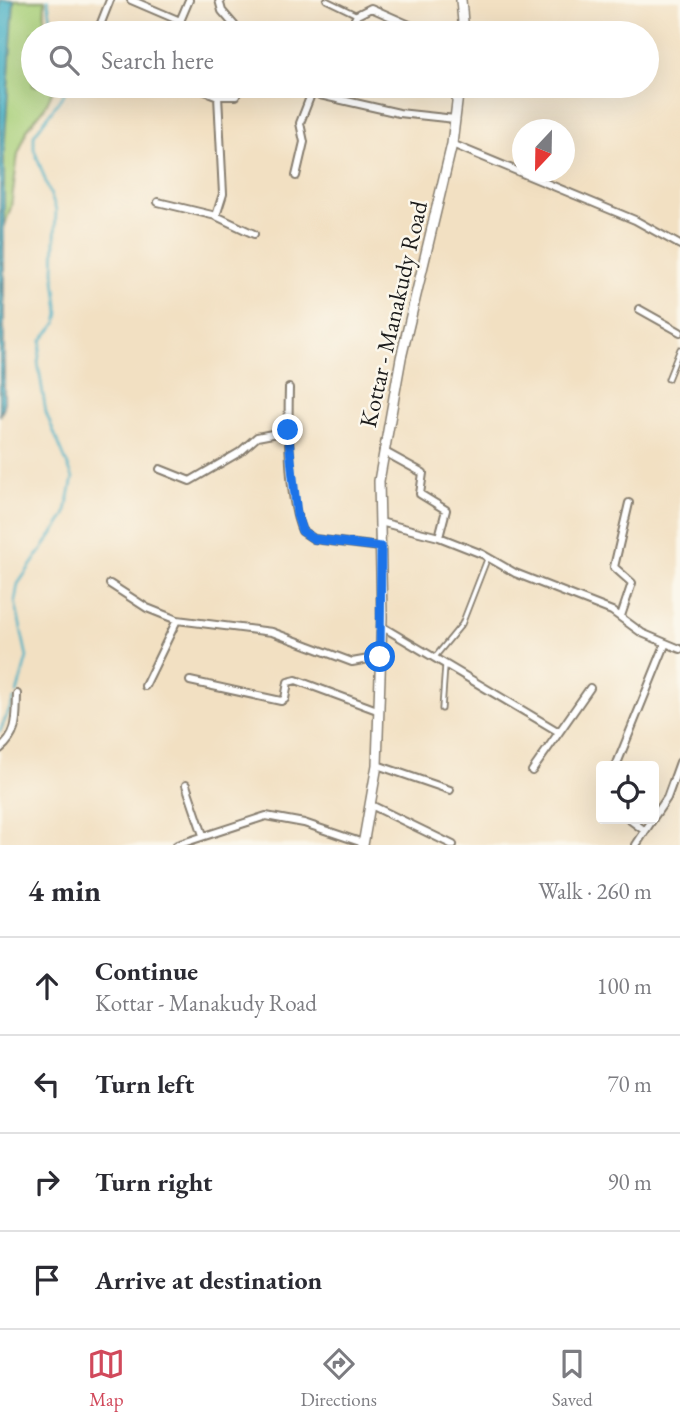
<!DOCTYPE html>
<html lang="en">
<head>
<meta charset="utf-8">
<style>
  body { margin:0; font-family:"EB Garamond",serif; background:#f2f2f3; color:#2b2b33 }
  .controls { position:absolute; right:21px; bottom:21px; display:grid; overflow:hidden; border-radius:7px; box-shadow:0 7px 28px #0002 }
  .controls button { width:63px; height:63px; display:grid; place-items:center; padding:0; border:0; border-bottom:2px solid #e1e1e2; background:#fff; color:#2b2b33; font:35px sans-serif }
  .compass { position:absolute; left:512px; top:119px; width:63px; height:63px; border-radius:50%; background:#fff; box-shadow:0 7px 28px #0002; rotate:202deg }
  .stop { position:absolute; width:21px; height:21px; margin:-16px; border:5px solid #1a73e8; border-radius:50%; background:#fff }
  .stop.end { background:#1a73e8; border-color:#fff; box-shadow:0 2px 7px #0008 }
  .list { margin:0; padding:0; list-style:none }
  h2 { display:flex; justify-content:space-between; align-items:center; height:91px; margin:0; padding:0 28px; font-size:30px }
  h2 small { font-size:23px; font-weight:400; color:#7c7c81 }
  .list li { display:grid; grid-template-columns:46px 1fr auto; gap:21px; align-items:center; box-sizing:border-box; height:98px; padding:0 28px; border-top:2px solid #e1e1e2 }
  .list b { display:block; font-size:26px; white-space:nowrap }
  .list p { margin:0; font-size:23px; white-space:nowrap; color:#7c7c81 }
  .list em { font-size:23px; font-style:normal; color:#7c7c81 }
  .icon { flex:none; width:38px; height:38px; fill:none; stroke:currentColor; stroke-width:2; stroke-linecap:round; stroke-linejoin:round }
  .map { position:relative; flex:none; width:680px; height:845px; overflow:hidden }
  .search { position:absolute; background:#fff; box-shadow:0 7px 28px #0002; left:21px; right:21px; top:21px; height:77px; display:flex; align-items:center; gap:18px; box-sizing:border-box; padding:0 24px; border-radius:38px; color:#7c7c81; font-size:26px }
  .sheet { height:483px; background:#fff }
  nav { display:flex; justify-content:space-around; align-items:center; box-sizing:border-box; height:98px; border-top:2px solid #e1e1e2; background:#fff; font-size:19px; color:#7c7c81 }
  nav a { display:grid; justify-items:center; gap:4px }
  nav .on { color:#d1495b }
  .map>svg:first-child { display:block }
  .green { fill:#a8cf79; stroke:#62764a; stroke-width:2 }
  .water { fill:#43adc2; stroke:#30646f; stroke-width:2 }
  .lines { fill:none; stroke-linecap:round; stroke-linejoin:round }
  .stream { stroke:#43adc2; stroke-width:2.5 }
  .lane-casing { stroke:#877e6f; stroke-width:7 }
  .street-casing { stroke:#877e6f; stroke-width:10 }
  .secondary-casing { stroke:#877e6f; stroke-width:12 }
  .lane { stroke:#fff; stroke-width:3.5 }
  .street { stroke:#fff; stroke-width:6 }
  .secondary { stroke:#fff; stroke-width:9 }
  .route { stroke:#1a73e8; stroke-width:9 }
  .labels { text-anchor:middle; dominant-baseline:central; stroke-width:5; stroke-linejoin:round; paint-order:stroke }
  .street-label { font-size:24px; fill:#1c1c1c; stroke:#fbf7ec }
</style>
</head>
<body>
<div class="map">
<svg width="680" height="845" viewBox="0 0 680 845">
  <rect width="100%" height="100%" fill="#fbf7ec"/>
  <filter id="ink" filterUnits="userSpaceOnUse"><feTurbulence type="fractalNoise" baseFrequency=".0143" numOctaves="2"/><feDisplacementMap in="SourceGraphic" scale="14" xChannelSelector="R" yChannelSelector="G"/><feConvolveMatrix kernelMatrix="1 2 1 2 8 2 1 2 1" color-interpolation-filters="sRGB"/></filter>
  <filter id="wash" filterUnits="userSpaceOnUse"><feTurbulence type="fractalNoise" baseFrequency=".00686" numOctaves="4" result="noise"/><feDisplacementMap in="SourceGraphic" scale="28" xChannelSelector="R" yChannelSelector="G"/><feGaussianBlur stdDeviation="1.57" result="paint"/><feColorMatrix in="noise" values="0 0 0 0 0 0 0 0 0 0 0 0 0 0 0 0 0 1.4 0 .05"/><feComposite in="paint" operator="in"/></filter>
  <g filter="url(#wash)">
    <rect width="100%" height="100%" fill="#f2e0c2"/>
    <path class="green" d="M0 0H45L44 33H33V86H55L45 107 28 128 18 154 11 207 1 237Z"/>
    <path class="water" d="M0 0H14L4 154V407L0 416Z"/>
    <g class="lines">
      <path class="stream" d="M48 0 53 33
        M17 693 27 657 15 601 18 584 65 516 73 478 46 413 38 362 42 340 57 323 59 313 54 271 56 210 34 149V135L66 91V86
        M0 731 14 699"/>
    </g>
  </g>
  <g filter="url(#ink)">
    <g class="lines">
      <g class="lane-casing">
        <path id="lane" d="M326 0 357 15
          M668 379 680 349
          M435 657 462 624 488 557
          M442 709 445 666"/>
      </g>
      <g class="street-casing">
        <path id="street" d="M131 0 180 21
          M219 0 222 11 241 33
          M97 33 110 0
          M175 33 189 0
          M348 33 357 15 371 8 421 30 436 33
          M193 86 218 96H236L240 86
          M302 86 320 95 323 86
          M320 95 399 113 455 119
          M452 144 635 220 680 245
          M296 176 304 142 300 123 312 92
          M158 202 216 216 254 234
          M216 216 223 194 218 96
          M639 309 680 332
          M289 388C288 424 288 500 302 531L314 539 381 547
          M383 451 423 473 420 494 446 510 439 537
          M160 469 190 481 240 452 257 437 288 431
          M380 522 439 537 482 554 515 573 612 611 642 633 680 649
          M110 584 147 608 177 620 272 632 352 662 380 657
          M621 616 632 583 614 567 629 503
          M381 626 559 732
          M190 681 281 701 285 699 288 682 296 680 377 710
          M145 686 177 620
          M0 749C19 733 16 717 17 694
          M377 765 450 790
          M616 766 665 645
          M532 771 590 688
          M186 785 203 835
          M371 805 453 845
          M654 817 667 798 680 762
          M629 819 645 831
          M177 845 266 816 304 823 363 843
          M636 845 653 819"/>
      </g>
      <g class="secondary-casing">
        <path id="secondary" d="M461 0 464 33
          M363 845 377 765 382 617 379 481 401 358 452 144 459 86"/>
      </g>
      <use href="#lane" class="lane"/>
      <use href="#street" class="street"/>
      <use href="#secondary" class="secondary"/>
    </g>
  </g>
  <g class="lines" filter="url(#ink)">
    <path class="route" d="M288 430 297 515 302 531 314 539 381 547 380 657"/>
  </g>
  <g class="labels">
    <g class="street-label">
      <text transform="translate(393 314) rotate(-77)">Kottar - Manakudy Road</text>
    </g>
  </g>
</svg>
<div class="controls">
<button><svg class="icon" aria-label="locate" viewBox="0 0 24 24"><circle cx="12" cy="12" r="6"/><path d="M12 2v4M12 18v4M2 12h4M18 12h4"/></svg></button>
</div>
<svg class="compass" viewBox="-18 -18 36 36"><path d="M0-13l5 13h-10z" fill="#e53935"/><path d="M0 13l5-13h-10z" fill="#7c7c81"/></svg>
<div class="stop" style="left:380px;top:657px"></div>
<div class="stop end" style="left:288px;top:430px"></div>
<div class="search"><svg class="icon" aria-label="search" viewBox="0 0 24 24"><circle cx="10" cy="10" r="6"/><path d="M15 15l6 6"/></svg>Search here</div>
</div>
<section class="sheet">
<h2>4 min<small>Walk · 260 m</small></h2>
<ul class="list">
<li><svg class="icon" aria-label="ahead" viewBox="0 0 24 24"><path d="M12 20V5M6 11l6-6 6 6"/></svg><div><b>Continue</b><p>Kottar - Manakudy Road</p></div><em>100 m</em></li>
<li><svg class="icon" aria-label="left" viewBox="0 0 24 24"><path d="M17 20v-9H6M10 6l-5 5 5 5"/></svg><div><b>Turn left</b></div><em>70 m</em></li>
<li><svg class="icon" aria-label="right" viewBox="0 0 24 24"><path d="M7 20v-9h11M14 6l5 5-5 5"/></svg><div><b>Turn right</b></div><em>90 m</em></li>
<li><svg class="icon" aria-label="arrive" viewBox="0 0 24 24"><path d="M6 21V4h12l-3 4 3 4H6"/></svg><div><b>Arrive at destination</b></div></li>
</ul>
</section>
<nav>
<a class="on"><svg class="icon" aria-label="map" viewBox="0 0 24 24"><path d="M3 6l6-2 6 2 6-2v14l-6 2-6-2-6 2zM9 4v14M15 6v14"/></svg>Map</a>
<a><svg class="icon" aria-label="directions" viewBox="0 0 24 24"><path d="M12 3l9 9-9 9-9-9zM9 14v-3h6M13 9l2 2-2 2"/></svg>Directions</a>
<a><svg class="icon" aria-label="saved" viewBox="0 0 24 24"><path d="M7 4h10v16l-5-4-5 4z"/></svg>Saved</a>
</nav>
</body>
</html>
